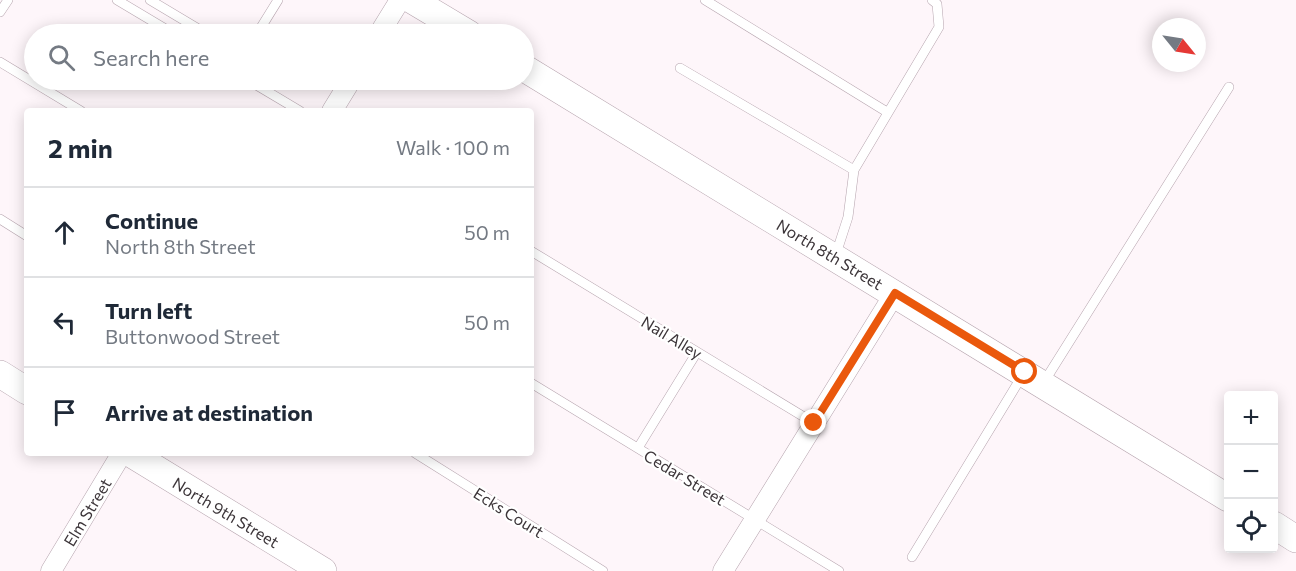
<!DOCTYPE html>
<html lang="en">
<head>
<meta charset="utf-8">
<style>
  body { margin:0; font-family:Commissioner,sans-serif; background:#f6f6f7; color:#1f2937 }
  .controls { position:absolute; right:18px; bottom:18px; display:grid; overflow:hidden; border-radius:6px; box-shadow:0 3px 15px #0003 }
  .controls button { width:54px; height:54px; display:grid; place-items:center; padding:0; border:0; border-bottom:2px solid #e0e1e3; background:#fff; color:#1f2937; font:30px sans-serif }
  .compass { position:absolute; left:1152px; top:18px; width:54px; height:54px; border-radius:50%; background:#fff; box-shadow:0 3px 15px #0003; rotate:120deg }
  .stop { position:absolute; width:18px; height:18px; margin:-14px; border:4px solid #ea580c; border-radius:50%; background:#fff }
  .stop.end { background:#ea580c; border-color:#fff; box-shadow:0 2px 6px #0008 }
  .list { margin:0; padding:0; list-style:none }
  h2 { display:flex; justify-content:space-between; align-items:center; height:78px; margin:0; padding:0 24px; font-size:26px }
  h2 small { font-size:20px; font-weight:400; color:#747a83 }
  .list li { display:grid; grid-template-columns:39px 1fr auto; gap:18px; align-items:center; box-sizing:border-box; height:90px; padding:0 24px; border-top:2px solid #e0e1e3 }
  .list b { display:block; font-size:22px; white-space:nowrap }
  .list p { margin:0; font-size:20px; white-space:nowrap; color:#747a83 }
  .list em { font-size:20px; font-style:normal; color:#747a83 }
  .icon { flex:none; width:33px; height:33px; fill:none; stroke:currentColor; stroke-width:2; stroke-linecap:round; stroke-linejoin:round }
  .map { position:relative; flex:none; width:1296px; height:571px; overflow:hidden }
  .search { position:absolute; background:#fff; box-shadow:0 3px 15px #0003; left:24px; top:24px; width:510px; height:66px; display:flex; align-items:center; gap:15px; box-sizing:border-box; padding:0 21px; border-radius:33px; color:#747a83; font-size:22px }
  .panel { position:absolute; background:#fff; box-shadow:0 3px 15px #0003; left:24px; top:108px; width:510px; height:348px; border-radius:6px }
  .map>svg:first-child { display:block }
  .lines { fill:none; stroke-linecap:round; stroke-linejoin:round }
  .service-casing { stroke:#b6a4ae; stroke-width:10 }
  .minor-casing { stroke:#b6a4ae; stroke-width:21 }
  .secondary-casing { stroke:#b6a4ae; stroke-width:28 }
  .service { stroke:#fff; stroke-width:9 }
  .minor { stroke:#fff; stroke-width:20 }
  .secondary { stroke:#fff; stroke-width:27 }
  .route { stroke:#ea580c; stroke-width:8 }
  .labels { text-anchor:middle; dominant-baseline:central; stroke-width:4.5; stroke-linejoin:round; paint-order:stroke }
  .street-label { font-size:16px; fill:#3c3539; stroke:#fff }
</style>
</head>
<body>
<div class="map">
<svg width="1296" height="571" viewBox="0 0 1296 571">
  <rect width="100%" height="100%" fill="#fef6fa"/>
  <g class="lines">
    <g class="service-casing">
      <path id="service" d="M117 0 174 34
        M150 0 207 34
        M705 0 887 112
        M0 12 8 0
        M257 34 278 0
        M0 62 81 111
        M680 68 854 170 848 217 836 254
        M248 80 300 111
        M854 170 939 27 937 4 932 0
        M0 219 27 236
        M531 251 814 423
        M1044 382 1229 87
        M531 383 839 571
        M638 448 697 352
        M415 453 603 571
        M912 557 1022 376"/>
    </g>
    <g class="minor-casing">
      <path id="minor" d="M379 34 400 0
        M332 111 351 80
        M51 571 122 453
        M723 571 895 293"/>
    </g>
    <g class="secondary-casing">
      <path id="secondary" d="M412 0 469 34
        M524 68 1228 498
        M0 374 27 391
        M130 453 323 571
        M1274 525 1296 539"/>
    </g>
    <use href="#service" class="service"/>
    <use href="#minor" class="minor"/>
    <use href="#secondary" class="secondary"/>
  </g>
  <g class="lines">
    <path class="route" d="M814 423 895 293 1025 372"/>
  </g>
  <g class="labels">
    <g class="street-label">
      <text transform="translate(830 254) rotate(31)">North 8th Street</text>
      <text transform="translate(672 337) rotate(31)">Nail Alley</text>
      <text transform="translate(685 477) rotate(31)">Cedar Street</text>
      <text transform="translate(87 512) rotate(-59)">Elm Street</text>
      <text transform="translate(226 512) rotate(31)">North 9th Street</text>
      <text transform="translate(509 512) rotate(32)">Ecks Court</text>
    </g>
  </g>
</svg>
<div class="controls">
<button>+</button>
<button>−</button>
<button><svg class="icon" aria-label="locate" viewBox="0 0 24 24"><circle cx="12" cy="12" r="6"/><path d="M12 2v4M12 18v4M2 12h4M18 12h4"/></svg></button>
</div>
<svg class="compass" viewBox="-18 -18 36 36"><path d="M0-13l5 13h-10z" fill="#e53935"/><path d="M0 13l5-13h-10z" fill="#747a83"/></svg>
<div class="stop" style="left:1025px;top:372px"></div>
<div class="stop end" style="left:814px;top:423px"></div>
<div class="search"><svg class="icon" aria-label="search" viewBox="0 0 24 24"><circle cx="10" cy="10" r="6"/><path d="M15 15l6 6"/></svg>Search here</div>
<section class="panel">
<h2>2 min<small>Walk · 100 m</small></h2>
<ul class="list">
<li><svg class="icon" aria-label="ahead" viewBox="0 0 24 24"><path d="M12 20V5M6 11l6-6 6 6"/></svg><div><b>Continue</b><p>North 8th Street</p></div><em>50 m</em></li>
<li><svg class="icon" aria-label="left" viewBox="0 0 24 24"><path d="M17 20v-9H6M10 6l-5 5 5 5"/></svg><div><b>Turn left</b><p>Buttonwood Street</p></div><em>50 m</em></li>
<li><svg class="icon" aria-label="arrive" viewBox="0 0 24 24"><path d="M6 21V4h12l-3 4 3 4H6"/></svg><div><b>Arrive at destination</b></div></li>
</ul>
</section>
</div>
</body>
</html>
